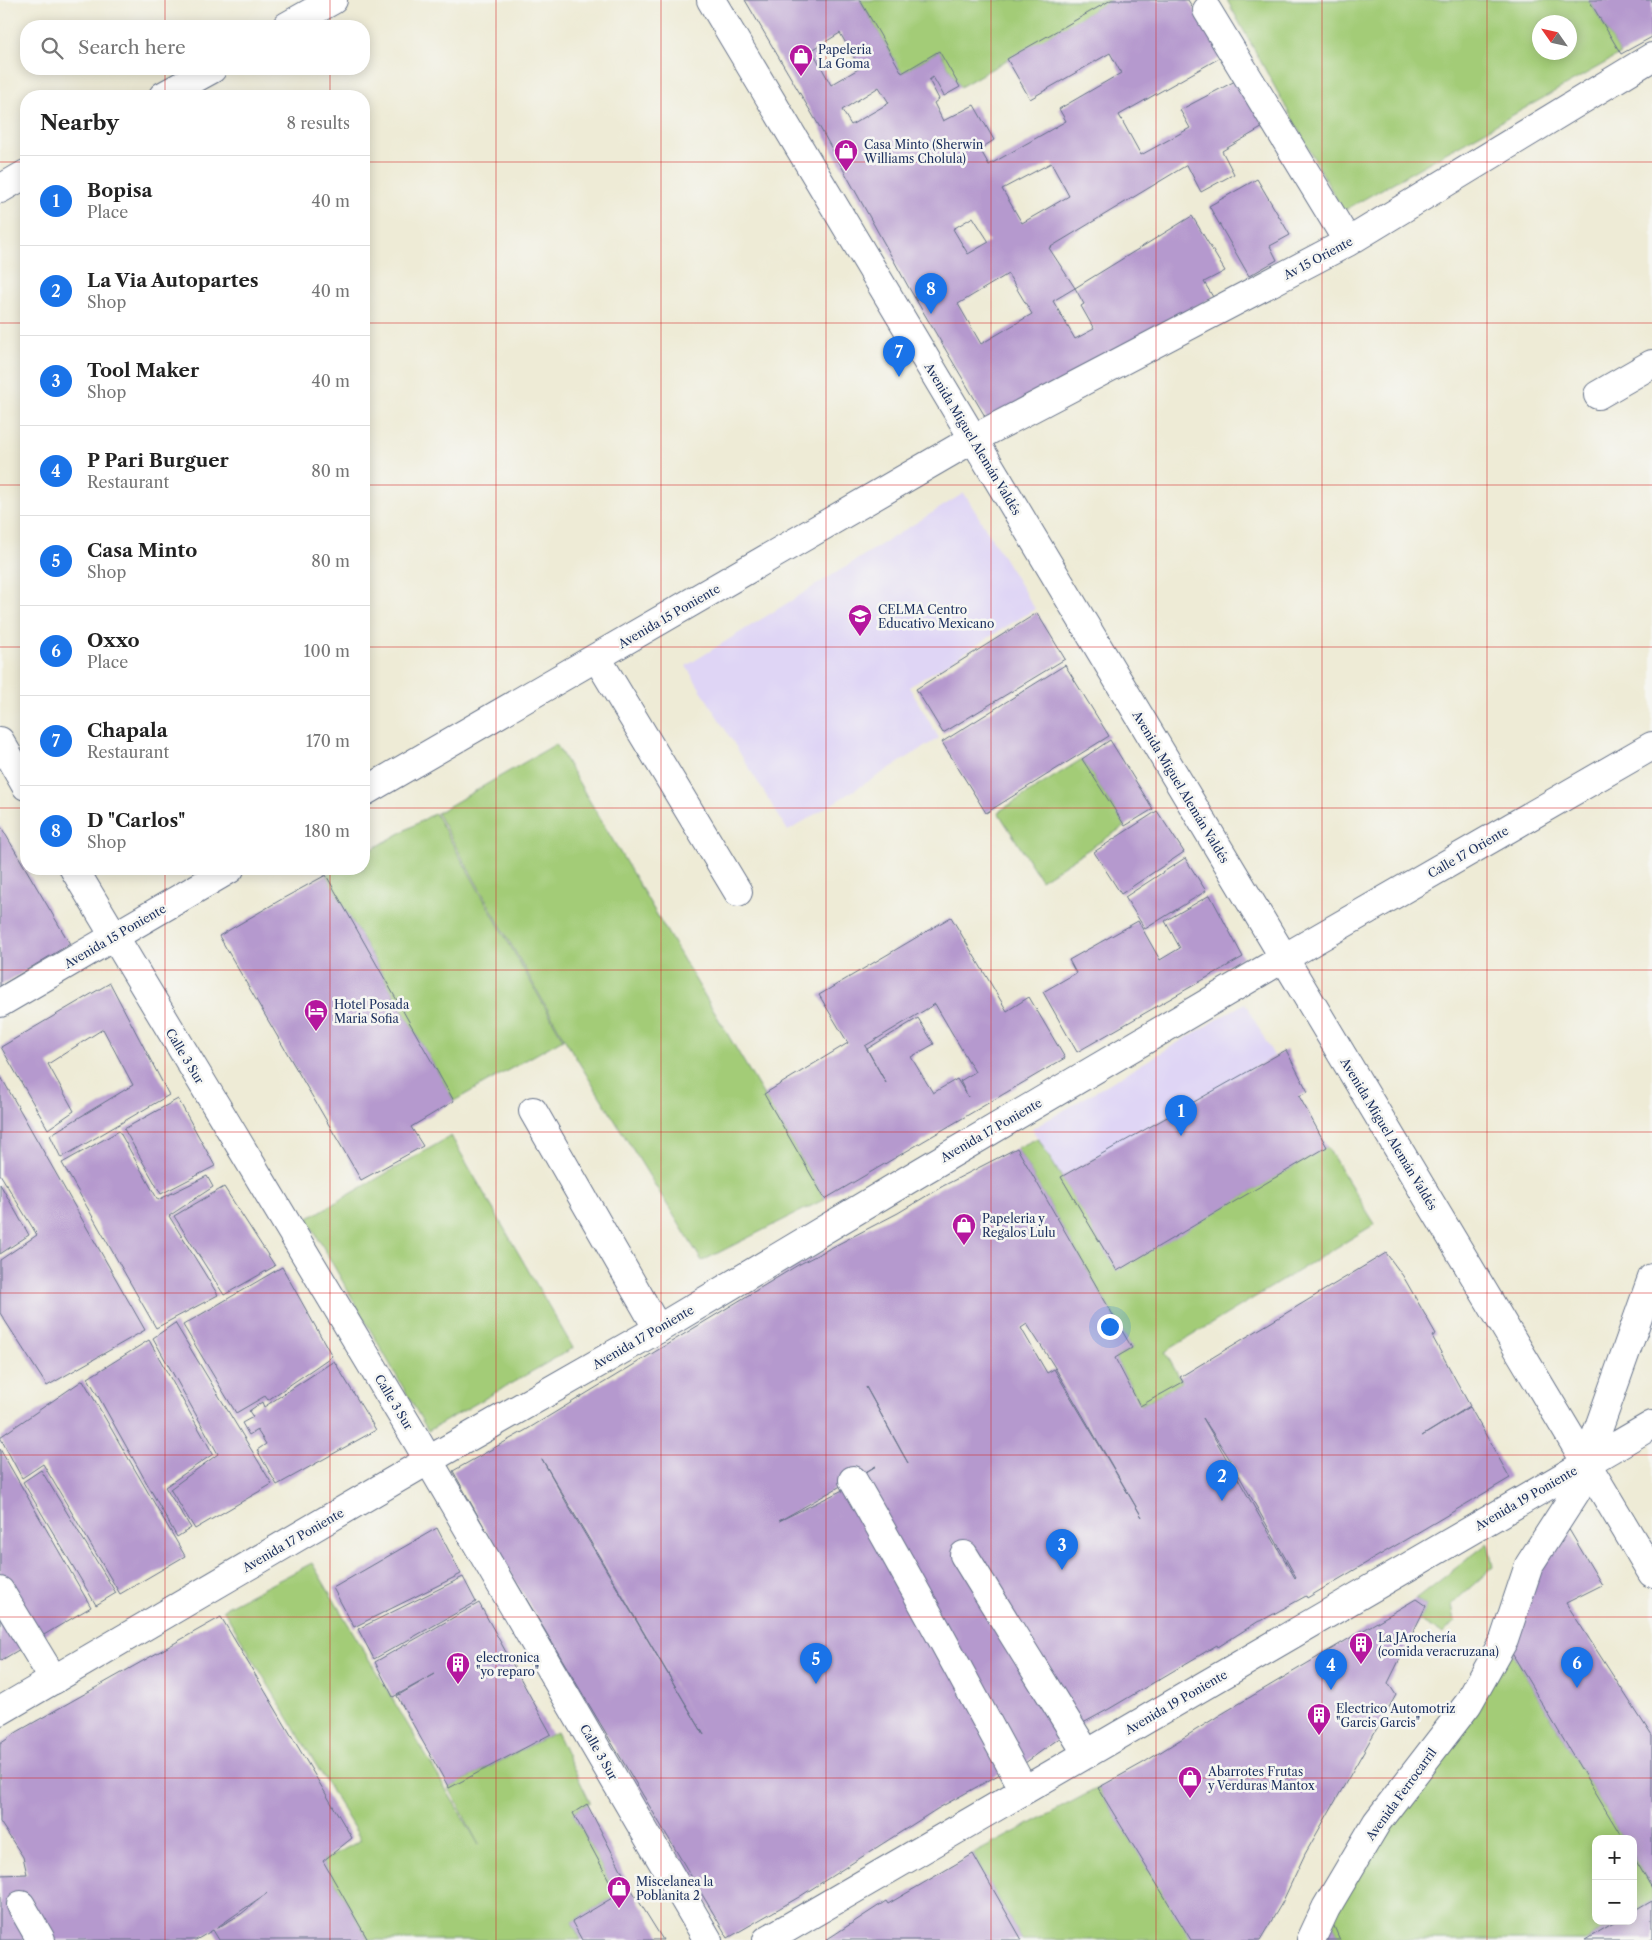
<!DOCTYPE html>
<html lang="en">
<head>
<meta charset="utf-8">
<style>
  body { margin:0; font-family:"Libre Caslon Text",serif; background:#f6f6f6; color:#222 }
  .controls { position:absolute; right:15px; bottom:15px; display:grid; overflow:hidden; border-radius:10px; box-shadow:0 2px 12px #0003 }
  .controls button { width:45px; height:45px; display:grid; place-items:center; padding:0; border:0; border-bottom:1px solid #e0e0e0; background:#fff; color:#222; font:25px sans-serif }
  .compass { position:absolute; left:1532px; top:15px; width:45px; height:45px; border-radius:50%; background:#fff; box-shadow:0 2px 12px #0003; rotate:304deg }
  .you { position:absolute; left:1109px; top:1326px; width:18px; height:18px; margin:-12px; border:4px solid #fff; border-radius:50%; background:#1a73e8; box-shadow:0 0 0 8px #1a73e833 }
  .badge { display:grid; place-items:center; width:32px; height:32px; border-radius:50%; background:#1a73e8; color:#fff; font-size:16px; font-weight:700 }
  .pin { position:absolute; translate:-50% -41px; filter:drop-shadow(0 1px 2px #0008) }
  .pin::after { content:''; position:absolute; top:26px; width:18px; height:15px; background:inherit; clip-path:polygon(0 0,100% 0,50% 100%) }
  .list { margin:0; padding:0; list-style:none }
  h2 { display:flex; justify-content:space-between; align-items:center; height:65px; margin:0; padding:0 20px; font-size:21px }
  h2 small { font-size:16px; font-weight:400; color:#767676 }
  .list li { display:grid; grid-template-columns:32px 1fr auto; gap:15px; align-items:center; box-sizing:border-box; height:90px; padding:0 20px; border-top:1px solid #e0e0e0 }
  .list b { display:block; font-size:19px; white-space:nowrap }
  .list p { margin:0; font-size:16px; white-space:nowrap; color:#767676 }
  .list em { font-size:16px; font-style:normal; color:#767676 }
  .icon { flex:none; width:28px; height:28px; fill:none; stroke:currentColor; stroke-width:2; stroke-linecap:round; stroke-linejoin:round }
  .map { position:relative; flex:none; width:1652px; height:1940px; overflow:hidden }
  .search { position:absolute; background:#fff; box-shadow:0 2px 12px #0003; left:20px; top:20px; width:350px; height:55px; display:flex; align-items:center; gap:12px; box-sizing:border-box; padding:0 18px; border-radius:20px; color:#767676; font-size:19px }
  .panel { position:absolute; background:#fff; box-shadow:0 2px 12px #0003; left:20px; top:90px; width:350px; height:785px; border-radius:20px }
  .map>svg:first-child { display:block }
  .built { fill:#dfd5f5 }
  .green { fill:#a3cc77; stroke:#5f7e6a; fill-rule:evenodd }
  .building { fill:#b599ce; fill-rule:evenodd }
  .lines { fill:none; stroke-linecap:round; stroke-linejoin:round }
  .minor-casing { stroke:#657188; stroke-width:30 }
  .major-casing { stroke:#657188; stroke-width:30 }
  .minor { stroke:#fff; stroke-width:28 }
  .major { stroke:#fff; stroke-width:28 }
  .grid { fill:none; stroke:#d62828; stroke-width:1; stroke-opacity:0.55 }
  .labels { text-anchor:middle; dominant-baseline:central; stroke-width:5; stroke-linejoin:round; paint-order:stroke }
  .poi-label { font-size:12px; fill:#1b2f5e; stroke:#f6f6f2; text-anchor:start }
  .street-label { font-size:12px; fill:#1b2f5e; stroke:#f6f6f2 }
</style>
</head>
<body>
<div class="map">
<svg width="1652" height="1940" viewBox="0 0 1652 1940">
  <rect width="100%" height="100%" fill="#f6f6f2"/>
  <filter id="ink" filterUnits="userSpaceOnUse"><feTurbulence type="fractalNoise" baseFrequency=".02" numOctaves="2"/><feDisplacementMap in="SourceGraphic" scale="10" xChannelSelector="R" yChannelSelector="G"/><feConvolveMatrix kernelMatrix="1 2 1 2 8 2 1 2 1" color-interpolation-filters="sRGB"/></filter>
  <filter id="wash" filterUnits="userSpaceOnUse"><feTurbulence type="fractalNoise" baseFrequency=".0096" numOctaves="4" result="noise"/><feDisplacementMap in="SourceGraphic" scale="20" xChannelSelector="R" yChannelSelector="G"/><feGaussianBlur stdDeviation="1.12" result="paint"/><feColorMatrix in="noise" values="0 0 0 0 0 0 0 0 0 0 0 0 0 0 0 0 0 1.4 0 .05"/><feComposite in="paint" operator="in"/></filter>
  <g filter="url(#wash)">
    <rect width="100%" height="100%" fill="#eeebd6"/>
    <path class="built" d="M964 493 1035 609 909 687 939 738 788 831 686 666Z
      M1245 1003 1274 1056 1061 1177 1032 1129Z"/>
    <path class="green" d="M860 0H1111L960 87 939 51 902 73Z
      M1227 0H1589L1621 54 1343 211ZM1540 22H1570V52H1540Z
      M556 744 825 1199 702 1261 565 1040 437 813Z
      M1082 759 1125 826 1041 880 998 812Z
      M435 813 563 1039 454 1101 326 875 338 869H364V854Z
      M451 1136 573 1348 428 1431 307 1219Z
      M1038 1138 1117 1270 1327 1147 1375 1224 1165 1352 1182 1382 1141 1405 1115 1358 1132 1348 1017 1148Z
      M1488 1543 1493 1567 1452 1604 1455 1621 1443 1634 1419 1620 1426 1606 1416 1599Z
      M312 1563 479 1845 449 1788 556 1732 590 1802 573 1813 617 1895 572 1922 581 1940H368L323 1861 361 1840 223 1609Z
      M1504 1640 1623 1839H1596V1921H1617L1585 1940H1340L1326 1908Z
      M1098 1788 1192 1940H1022L973 1854Z
      M1633 1856 1652 1888V1901L1633 1912Z"/>
    <g id="blocks">
      <path class="building" d="M745 0H860L902 73 939 51 960 87 944 96 933 77 929 80 939 99 934 103 943 121 974 105 994 140 980 149 989 165 1066 121 1059 109 1121 73 1110 53 1030 99 1007 59 1111 0H1188L1223 56 1119 115 1141 155 1190 128 1180 110 1237 80 1265 126 1222 151 1234 174 1201 192 1187 165 1049 248 1075 288 1053 301 1075 339 1094 329 1081 306 1084 304 1075 288 1192 216 1225 271 1204 282 1213 297 1052 391 989 423 909 288 818 124ZM840 33 860 68 831 85 812 50ZM879 87 889 103 851 125 842 110ZM1051 163 1069 196 1022 223 1002 189ZM973 217 989 242 968 254 953 229ZM1008 274 1032 314 981 344 958 304Z
        M1589 0H1652V37L1621 54Z
        M1257 179 1290 235 1270 246 1277 260 1249 276 1209 206Z
        M1037 613 1065 659 943 733 916 689Z
        M1065 665 1109 736 986 813 942 742Z
        M1110 740 1153 809 1125 826 1082 759Z
        M1157 811 1184 852 1121 894 1094 852Z
        M0 825 70 944 0 986Z
        M1185 858 1206 891 1145 929 1125 897Z
        M326 875 454 1101 411 1127 423 1146 361 1180 219 936 282 899Z
        M1210 895 1243 957 1077 1052 1043 992 1076 973 1069 960 1138 921 1160 960 1180 948 1165 921Z
        M951 917 1007 1011 1029 997 1065 1058 825 1199 764 1094 848 1043 819 995ZM935 1004 975 1072 960 1081 968 1097 957 1079 933 1093 911 1057 934 1044 918 1018 867 1049 886 1083 865 1046Z
        M110 983 169 1095 61 1158 50 1135 133 1085 103 1029 48 1064 74 1111 48 1129 1 1047Z
        M1286 1050 1308 1092 1299 1096 1327 1147 1117 1271 1061 1177Z
        M0 1075 145 1330 47 1386 0 1313V1260L37 1235 0 1174Z
        M178 1099 215 1166 161 1194 124 1129Z
        M119 1131 158 1200 207 1176 213 1187 169 1216 218 1295 156 1328 62 1163Z
        M1017 1148 1132 1348 1115 1358 1140 1406 1183 1382 1180 1377 1386 1253 1403 1276 1436 1334 1432 1336 1470 1406 1422 1436 1470 1407 1510 1478 1307 1598 1306 1596 1261 1621H1259L1218 1647 1217 1645 1109 1709 1072 1729 1014 1771 853 1480 876 1466 779 1521 849 1487 1009 1769 937 1809 799 1897 728 1938 497 1550 453 1471 526 1430 798 1265 898 1213 943 1186ZM1027 1324 1054 1366 1142 1517 1054 1369 1047 1373 1021 1328ZM866 1387 908 1463 901 1451ZM1203 1418 1229 1458 1296 1577 1295 1578ZM542 1459 704 1735 570 1509Z
        M0 1184 29 1235 0 1254Z
        M224 1187 275 1266 224 1295 174 1216Z
        M282 1267 332 1356 268 1400 265 1396 236 1413 183 1325Z
        M175 1323 272 1484 195 1529 170 1489 218 1454 153 1338Z
        M149 1340 213 1454 165 1487 191 1528 177 1537 88 1378Z
        M334 1361 376 1430 277 1485 257 1450 266 1444 257 1430 249 1435 242 1423 253 1417 249 1411 262 1402 264 1407Z
        M83 1380 185 1556 120 1594 43 1464 22 1478 0 1437Z
        M0 1449 91 1607 0 1661Z
        M41 1470 116 1593 96 1605 23 1482Z
        M1561 1516 1602 1585 1566 1603 1652 1736V1888L1633 1856V1839H1623L1504 1640Z
        M437 1528 461 1574 354 1627 333 1588Z
        M463 1577 476 1602 374 1659 358 1629Z
        M1416 1599 1426 1606 1388 1683 1396 1695 1305 1854 1282 1903 1260 1940H1191L1098 1788 1143 1763 1220 1715Z
        M479 1603 551 1734 449 1788 397 1696 435 1674 393 1697 375 1662Z
        M221 1617 352 1838 323 1861 368 1940H219L213 1930 196 1940H0V1875L27 1874 23 1857 0 1822V1744L17 1732ZM267 1893 241 1914 217 1928H216Z
        M587 1804 630 1887 663 1940H582L572 1922 617 1895 573 1813Z
        M973 1854 1022 1940H826L886 1901 888 1904Z
        M1652 1901V1940H1585L1617 1921H1633V1912Z
        M1326 1908 1340 1940H1311Z"/>
    </g>
  </g>
  <g filter="url(#ink)">
    <use href="#blocks" fill-opacity="0" stroke="#657188" stroke-width="1"/>
    <g class="lines">
      <g class="minor-casing">
        <path id="minor" d="M1207 10 1348 242
          M287 26 333 0
          M163 96 212 69
          M0 189 26 174
          M1598 395 1652 364
          M597 658 738 892
          M0 741 26 786
          M364 792 973 439 1348 242 1652 57
          M74 869 416 1439 708 1940
          M1284 958 1652 746
          M0 1003 230 869
          M533 1111 658 1329
          M853 1480C912 1582 968 1686 1024 1790
          M964 1555 1087 1754
          M0 1591 54 1680
          M21 1905 41 1940
          M767 1940 1652 1425
          M1311 1940 1326 1908 1377 1822 1468 1704 1504 1640 1529 1565 1576 1492 1652 1278"/>
      </g>
      <g class="major-casing">
        <path id="major" d="M711 0 1652 1573
          M0 1711 441 1453 658 1329 924 1170 1284 958"/>
      </g>
      <use href="#minor" class="minor"/>
      <use href="#major" class="major"/>
    </g>
  </g>
  <path class="grid" d="M165 0V26M330 0V26M496 0V1940M661 0V1940M826 0V1940M991 0V1940M1156 0V1940M1322 0V1940M1487 0V1940M165 69V96M330 69V96M0 162H26M364 162H1652M0 323H26M364 323H1652M0 485H26M364 485H1652M0 647H26M364 647H1652M0 808H26M364 808H1652M165 869V1940M330 869V1940M0 970H1652M0 1132H1652M0 1293H1652M0 1455H1652M0 1617H1652M0 1778H1652"/>
  <defs>
    <g id="shop-pin" transform="scale(1.25)"><path d="M0 17L-7.5 6A9.5 9.5 0 1 1 7.5 6Z" fill="#b5179e" stroke="#f6f6f2"/><path d="M-5-2.5h2.3a2.7 3.5 0 0 1 5.4 0H5L5.5 6h-11ZM-1.5-2.5h3a1.5 2.3 0 0 0-3 0Z" fill="#fff"/></g>
    <g id="school-pin" transform="scale(1.25)"><path d="M0 17L-7.5 6A9.5 9.5 0 1 1 7.5 6Z" fill="#b5179e" stroke="#f6f6f2"/><path d="M0-5L7-2L0 1L-7-2ZM-4 1L0 2.5L4 1V4Q0 6-4 4Z" fill="#fff"/></g>
    <g id="hotel-pin" transform="scale(1.25)"><path d="M0 17L-7.5 6A9.5 9.5 0 1 1 7.5 6Z" fill="#b5179e" stroke="#f6f6f2"/><path d="M-6-4.5h1.5V1H6V5H4.5V3h-9V5H-6ZM-4 0a1.8 1.8 0 1 1 3.6 0ZM.5 0V-2.5h3Q6-2.5 6 0Z" fill="#fff"/></g>
    <g id="building-pin" transform="scale(1.25)"><path d="M0 17L-7.5 6A9.5 9.5 0 1 1 7.5 6Z" fill="#b5179e" stroke="#f6f6f2"/><path d="M-4-6H4V6H1V3H-1V6H-4ZM-2.5-4.3h1.7v1.8h-1.7ZM.8-4.3h1.7v1.8H.8ZM-2.5-1h1.7V.8h-1.7ZM.8-1h1.7V.8H.8Z" fill="#fff"/></g>
  </defs>
  <g fill-rule="evenodd">
    <use href="#shop-pin" x="801" y="56"/>
    <use href="#shop-pin" x="846" y="151"/>
    <use href="#school-pin" x="860" y="616"/>
    <use href="#hotel-pin" x="316" y="1011"/>
    <use href="#shop-pin" x="964" y="1225"/>
    <use href="#building-pin" x="1361" y="1644"/>
    <use href="#building-pin" x="458" y="1664"/>
    <use href="#building-pin" x="1319" y="1715"/>
    <use href="#shop-pin" x="1190" y="1778"/>
    <use href="#shop-pin" x="619" y="1888"/>
  </g>
  <g class="labels">
    <g class="poi-label">
      <text x="818" y="49">Papeleria<tspan x="818" dy="14">La Goma</tspan></text>
      <text x="864" y="144">Casa Minto (Sherwin<tspan x="864" dy="14">Williams Cholula)</tspan></text>
      <text x="878" y="609">CELMA Centro<tspan x="878" dy="14">Educativo Mexicano</tspan></text>
      <text x="334" y="1004">Hotel Posada<tspan x="334" dy="14">Maria Sofia</tspan></text>
      <text x="982" y="1218">Papeleria y<tspan x="982" dy="14">Regalos Lulu</tspan></text>
      <text x="1378" y="1637">La JArochería<tspan x="1378" dy="14">(comida veracruzana)</tspan></text>
      <text x="476" y="1657">electronica<tspan x="476" dy="14">"yo reparo"</tspan></text>
      <text x="1336" y="1708">Electrico Automotriz<tspan x="1336" dy="14">"Garcis Garcis"</tspan></text>
      <text x="1208" y="1771">Abarrotes Frutas<tspan x="1208" dy="14">y Verduras Mantox</tspan></text>
      <text x="636" y="1881">Miscelanea la<tspan x="636" dy="14">Poblanita 2</tspan></text>
    </g>
    <g class="street-label">
      <text transform="translate(1318 258) rotate(-28)">Av 15 Oriente</text>
      <text transform="translate(973 439) rotate(59)">Avenida Miguel Alemán Valdés</text>
      <text transform="translate(669 616) rotate(-30)">Avenida 15 Poniente</text>
      <text transform="translate(1181 787) rotate(59)">Avenida Miguel Alemán Valdés</text>
      <text transform="translate(1468 852) rotate(-30)">Calle 17 Oriente</text>
      <text transform="translate(115 936) rotate(-30)">Avenida 15 Poniente</text>
      <text transform="translate(185 1056) rotate(59)">Calle 3 Sur</text>
      <text transform="translate(991 1130) rotate(-30)">Avenida 17 Poniente</text>
      <text transform="translate(1389 1134) rotate(59)">Avenida Miguel Alemán Valdés</text>
      <text transform="translate(643 1337) rotate(-30)">Avenida 17 Poniente</text>
      <text transform="translate(394 1402) rotate(59)">Calle 3 Sur</text>
      <text transform="translate(1526 1498) rotate(-30)">Avenida 19 Poniente</text>
      <text transform="translate(293 1540) rotate(-30)">Avenida 17 Poniente</text>
      <text transform="translate(1176 1702) rotate(-30)">Avenida 19 Poniente</text>
      <text transform="translate(599 1752) rotate(60)">Calle 3 Sur</text>
      <text transform="translate(1401 1794) rotate(-54)">Avenida Ferrocarril</text>
    </g>
  </g>
</svg>
<div class="controls">
<button>+</button>
<button>−</button>
</div>
<svg class="compass" viewBox="-18 -18 36 36"><path d="M0-13l5 13h-10z" fill="#e53935"/><path d="M0 13l5-13h-10z" fill="#767676"/></svg>
<div class="you"></div>
<div class="pin badge" style="left:1181px;top:1136px">1</div>
<div class="pin badge" style="left:1222px;top:1501px">2</div>
<div class="pin badge" style="left:1062px;top:1570px">3</div>
<div class="pin badge" style="left:1331px;top:1690px">4</div>
<div class="pin badge" style="left:816px;top:1684px">5</div>
<div class="pin badge" style="left:1577px;top:1688px">6</div>
<div class="pin badge" style="left:899px;top:377px">7</div>
<div class="pin badge" style="left:931px;top:314px">8</div>
<div class="search"><svg class="icon" aria-label="search" viewBox="0 0 24 24"><circle cx="10" cy="10" r="6"/><path d="M15 15l6 6"/></svg>Search here</div>
<section class="panel">
<h2>Nearby<small>8 results</small></h2>
<ul class="list">
<li><span class="badge">1</span><div><b>Bopisa</b><p>Place</p></div><em>40 m</em></li>
<li><span class="badge">2</span><div><b>La Via Autopartes</b><p>Shop</p></div><em>40 m</em></li>
<li><span class="badge">3</span><div><b>Tool Maker</b><p>Shop</p></div><em>40 m</em></li>
<li><span class="badge">4</span><div><b>P Pari Burguer</b><p>Restaurant</p></div><em>80 m</em></li>
<li><span class="badge">5</span><div><b>Casa Minto</b><p>Shop</p></div><em>80 m</em></li>
<li><span class="badge">6</span><div><b>Oxxo</b><p>Place</p></div><em>100 m</em></li>
<li><span class="badge">7</span><div><b>Chapala</b><p>Restaurant</p></div><em>170 m</em></li>
<li><span class="badge">8</span><div><b>D &quot;Carlos&quot;</b><p>Shop</p></div><em>180 m</em></li>
</ul>
</section>
</div>
</body>
</html>
